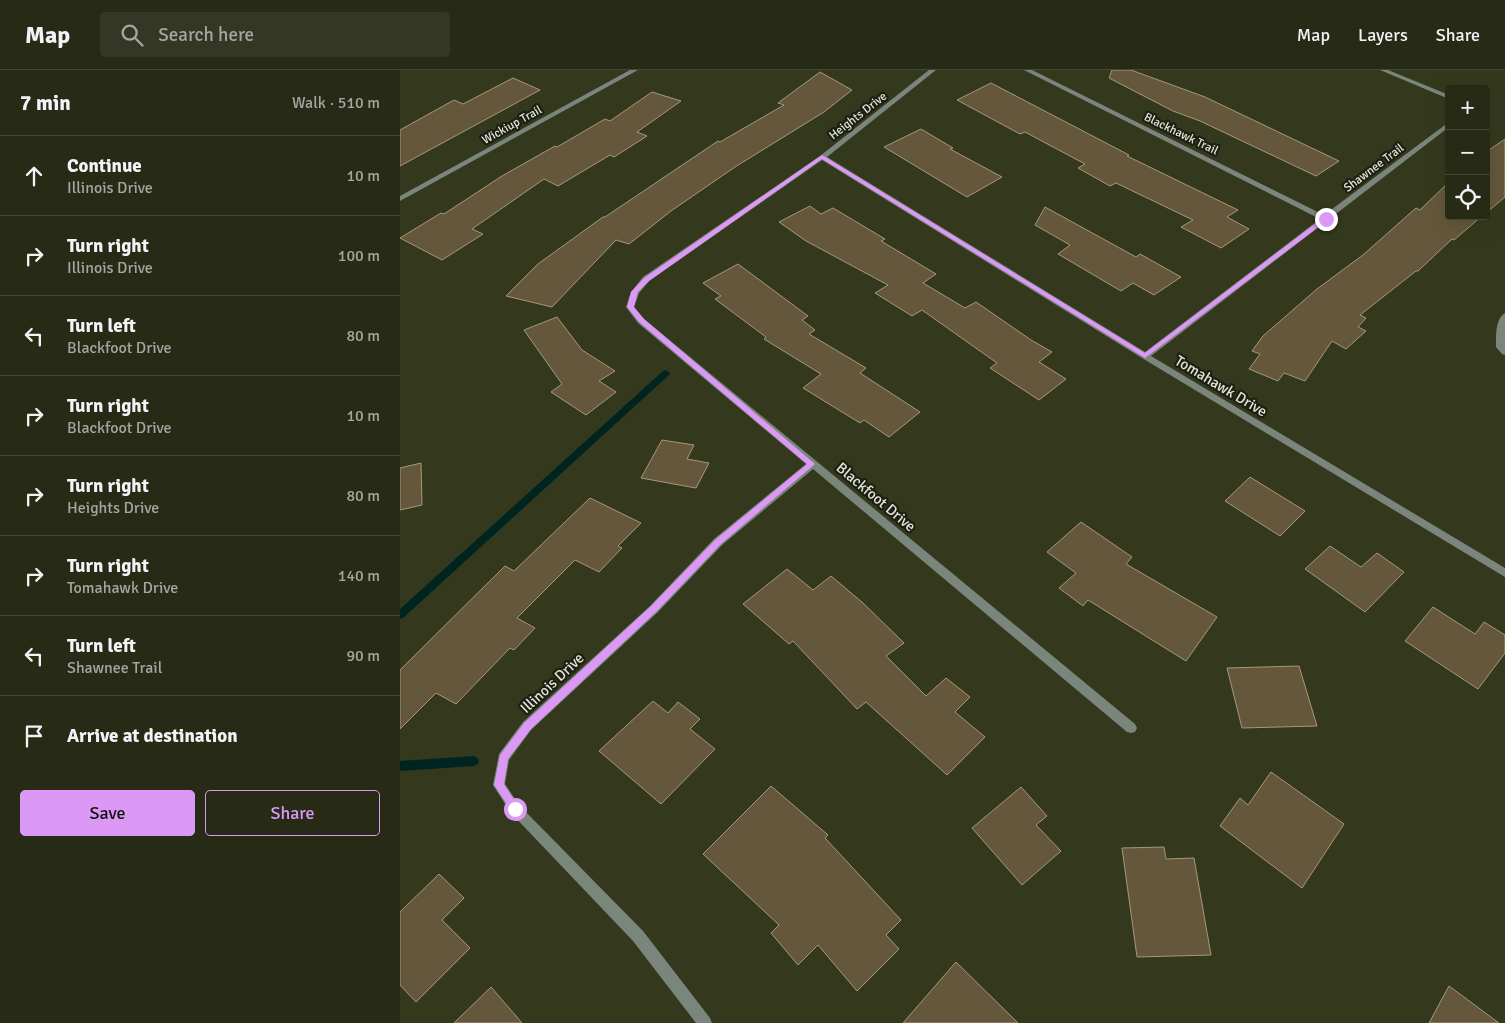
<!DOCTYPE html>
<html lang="en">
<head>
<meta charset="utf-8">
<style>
  body { margin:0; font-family:Signika,sans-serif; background:#333723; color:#f1f3f6 }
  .controls { position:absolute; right:15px; top:15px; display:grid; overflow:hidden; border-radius:5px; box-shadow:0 5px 20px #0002 }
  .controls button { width:45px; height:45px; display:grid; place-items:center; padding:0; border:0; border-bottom:1px solid #434735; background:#272b16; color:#f1f3f6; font:25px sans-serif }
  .stop { position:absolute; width:15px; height:15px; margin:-11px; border:4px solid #db99f5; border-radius:50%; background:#fff }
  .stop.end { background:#db99f5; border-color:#fff; box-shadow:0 1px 5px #0008 }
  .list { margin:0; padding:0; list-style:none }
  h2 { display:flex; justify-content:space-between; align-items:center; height:65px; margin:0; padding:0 20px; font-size:21px }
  h2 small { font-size:16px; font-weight:400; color:#a4a7a1 }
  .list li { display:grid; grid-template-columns:32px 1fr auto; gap:15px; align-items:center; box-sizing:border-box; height:80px; padding:0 20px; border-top:1px solid #434735 }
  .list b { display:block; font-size:19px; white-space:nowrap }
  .list p { margin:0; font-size:16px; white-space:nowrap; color:#a4a7a1 }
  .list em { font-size:16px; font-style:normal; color:#a4a7a1 }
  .actions { display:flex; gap:10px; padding:15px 20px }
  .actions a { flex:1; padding:11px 0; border:1px solid #db99f5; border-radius:5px; text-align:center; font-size:18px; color:#db99f5 }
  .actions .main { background:#db99f5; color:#111 }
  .icon { flex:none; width:28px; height:28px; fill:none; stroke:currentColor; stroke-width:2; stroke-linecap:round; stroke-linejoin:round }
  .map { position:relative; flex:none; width:1105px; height:953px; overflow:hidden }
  header { display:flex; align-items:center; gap:30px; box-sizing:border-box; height:70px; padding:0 25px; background:#272b16; border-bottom:1px solid #434735 }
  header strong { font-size:24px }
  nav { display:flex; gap:28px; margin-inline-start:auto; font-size:18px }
  .search { width:350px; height:45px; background:#333723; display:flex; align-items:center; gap:12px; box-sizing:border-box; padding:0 18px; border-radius:5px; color:#a4a7a1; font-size:19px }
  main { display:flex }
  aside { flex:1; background:#272b16 }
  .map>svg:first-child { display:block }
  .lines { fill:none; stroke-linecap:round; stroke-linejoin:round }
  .stream { fill:#002520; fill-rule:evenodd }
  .building { fill:#64573b; stroke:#a6987a }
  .minor { fill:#7a857c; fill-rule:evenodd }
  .route { fill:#db99f5 }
  .labels { text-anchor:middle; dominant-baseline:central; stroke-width:4.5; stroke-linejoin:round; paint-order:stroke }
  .far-street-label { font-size:12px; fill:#e1e5d4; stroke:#1d1f13 }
  .street-label { font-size:15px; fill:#e1e5d4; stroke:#1d1f13 }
</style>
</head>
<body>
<header>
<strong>Map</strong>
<div class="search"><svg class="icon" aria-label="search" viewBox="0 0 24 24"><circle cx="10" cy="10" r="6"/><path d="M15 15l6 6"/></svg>Search here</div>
<nav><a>Map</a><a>Layers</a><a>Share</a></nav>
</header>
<main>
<aside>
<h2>7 min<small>Walk · 510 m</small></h2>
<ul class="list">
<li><svg class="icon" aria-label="ahead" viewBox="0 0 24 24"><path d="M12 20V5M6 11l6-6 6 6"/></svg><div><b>Continue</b><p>Illinois Drive</p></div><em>10 m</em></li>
<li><svg class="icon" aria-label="right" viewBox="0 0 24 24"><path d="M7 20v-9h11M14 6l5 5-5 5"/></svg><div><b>Turn right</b><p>Illinois Drive</p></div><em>100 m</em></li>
<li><svg class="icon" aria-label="left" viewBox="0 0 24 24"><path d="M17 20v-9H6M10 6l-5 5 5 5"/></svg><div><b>Turn left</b><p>Blackfoot Drive</p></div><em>80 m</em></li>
<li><svg class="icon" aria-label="right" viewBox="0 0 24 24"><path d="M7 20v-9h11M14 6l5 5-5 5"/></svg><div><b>Turn right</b><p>Blackfoot Drive</p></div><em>10 m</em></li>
<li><svg class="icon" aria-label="right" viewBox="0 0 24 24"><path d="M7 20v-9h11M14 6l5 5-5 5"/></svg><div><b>Turn right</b><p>Heights Drive</p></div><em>80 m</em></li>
<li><svg class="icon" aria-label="right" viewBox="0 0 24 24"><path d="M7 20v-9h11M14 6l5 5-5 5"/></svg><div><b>Turn right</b><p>Tomahawk Drive</p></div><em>140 m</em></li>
<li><svg class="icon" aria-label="left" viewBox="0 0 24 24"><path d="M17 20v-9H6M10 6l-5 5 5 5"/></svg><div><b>Turn left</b><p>Shawnee Trail</p></div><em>90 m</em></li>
<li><svg class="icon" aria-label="arrive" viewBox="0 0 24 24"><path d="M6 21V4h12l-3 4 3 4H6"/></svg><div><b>Arrive at destination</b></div></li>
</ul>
<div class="actions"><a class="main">Save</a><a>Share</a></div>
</aside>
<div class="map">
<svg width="1105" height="953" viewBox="0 0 1105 953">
  <rect width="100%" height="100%" fill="#34391e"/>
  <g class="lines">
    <path class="stream" d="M266 300 270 303 269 305 3 548 0 549V539L263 301Z
      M74 686 78 688 79 691 78 694 74 696 0 701V691Z"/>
  </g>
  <path class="building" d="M712 0H731L805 27 939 91 916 106 800 51 773 41 709 8Z
    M420 2 452 20 424 42 335 97 271 141 229 174 216 170 152 237 106 226 138 194 203 147H205L318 71 320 72 384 35 378 33Z
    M113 8 140 20 0 96V60L54 30 63 34Z
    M591 13 729 85 727 86 838 140 827 147 849 159 821 178 781 157 793 150 716 113 710 116 678 98 685 94 625 62 620 64 557 30Z
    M252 22 281 31 237 62 247 66 214 87 210 85 158 116 144 109 72 159 83 164 42 190 0 168 41 143 44 144 102 106 155 76 157 77 205 49 210 51Z
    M521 59 553 78 550 79 602 107 567 127 484 77Z
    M1105 69V127L1086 143V82Z
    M1049 112V146H1082L1054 170 1052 169 1018 201H1016L960 245 966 248 958 257 966 261 946 279 932 271 905 311 884 303 878 311 849 299 860 284 852 281 863 266 917 219 963 185 1016 138 1020 140Z
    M410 136 421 144 433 138 485 169 481 171 536 204 523 213 565 238 576 232 631 270 652 282 639 292 666 309 639 330 590 298 597 293 522 240 512 246 475 223 488 215 406 171 379 152Z
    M645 137 736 187 740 184 781 207 754 225 733 213 721 221 658 184 670 175 635 155Z
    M338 194 408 246 402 250 415 260 409 264 466 298 460 303 520 342 489 367 464 350 460 353 403 318 421 304 364 269 366 267 315 229 321 226 303 213Z
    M157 247 182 280 215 301 199 311 216 322 186 345 151 322 162 314 124 260Z
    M262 370 294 375 287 389 309 393 296 418 241 408Z
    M21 393 22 435 0 440V398Z
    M850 407 905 441 880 466 825 431Z
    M190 428 241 453 218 476 222 478 199 502 175 490 117 548 135 558 114 580 110 578 56 634 36 623 0 659V600L105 496 114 501Z
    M681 452 732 487 726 494 817 547 786 591 688 530 683 536 659 518 676 503 647 482Z
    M930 476 961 497 977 483 1004 502 965 542 905 499Z
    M387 499 413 520 431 506 463 533 504 573 486 586 526 626 546 608 570 627 555 642 585 667 547 705 466 632 457 639 393 571 389 574 343 534Z
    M1033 537 1075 564 1084 552 1105 565V583L1078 619 1005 571Z
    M899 596 917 656 842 658 827 598Z
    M253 631 268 643 278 632 300 649 290 659 315 679 261 734 199 681Z
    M871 702 944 754 902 818 820 756 840 728 848 735Z
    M371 716 428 765 425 768 501 850 486 865 499 879 457 921 418 875 398 895 371 863 379 855 303 784Z
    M621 717 647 746 636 755 661 781 622 815 572 758Z
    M764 777 766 789 794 788 811 885 737 887 722 778Z
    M39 804 64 828 42 850 70 878 16 932 0 915V842Z
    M556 892 618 953H503Z
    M1049 916 1099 953H1029Z
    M91 917 122 953H54Z"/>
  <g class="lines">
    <path class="minor" d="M230 0H238L0 131V126Z
      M529 0H536L427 87 745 282 920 149 624 0H632L924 145 1049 52V57L751 286 1105 498V507L742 288 422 90 249 211 239 223 234 237 244 249 735 654 737 658 735 662 731 663 727 662 413 399 322 475 258 542 131 660 109 690 105 714 119 735 243 861 310 948 312 953H296L233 871 111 743 93 715 99 684 123 652 250 536 314 469 406 394 238 253 226 237 231 222 243 207 420 86Z
      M980 0H988L1049 25V29Z
      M1105 243V285L1102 284 1096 277C1096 266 1095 249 1105 243Z"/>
  </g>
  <path class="route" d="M422 85 745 283 924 147 929 149 745 288 422 89 249 211 238 222 234 237 244 249 415 394 321 474 257 541 131 659 108 689 104 714 120 739 118 742H112L94 715 100 685 124 653 251 536 315 470 407 394 239 252 227 237 231 222 244 208Z"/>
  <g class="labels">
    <g class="far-street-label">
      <text transform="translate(458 46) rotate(-38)">Heights Drive</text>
      <text transform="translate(112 55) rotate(-29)">Wickiup Trail</text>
      <text transform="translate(781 64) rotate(26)">Blackhawk Trail</text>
      <text transform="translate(974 98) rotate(-37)">Shawnee Trail</text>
    </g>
    <g class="street-label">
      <text transform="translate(821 316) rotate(31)">Tomahawk Drive</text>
      <text transform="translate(476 427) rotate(40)">Blackfoot Drive</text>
      <text transform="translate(152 613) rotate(-43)">Illinois Drive</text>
    </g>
  </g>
</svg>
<div class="controls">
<button>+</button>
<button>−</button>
<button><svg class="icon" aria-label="locate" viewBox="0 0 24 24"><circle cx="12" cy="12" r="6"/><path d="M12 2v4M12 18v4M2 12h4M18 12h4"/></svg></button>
</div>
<div class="stop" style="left:115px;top:739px"></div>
<div class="stop end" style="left:926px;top:149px"></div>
</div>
</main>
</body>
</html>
